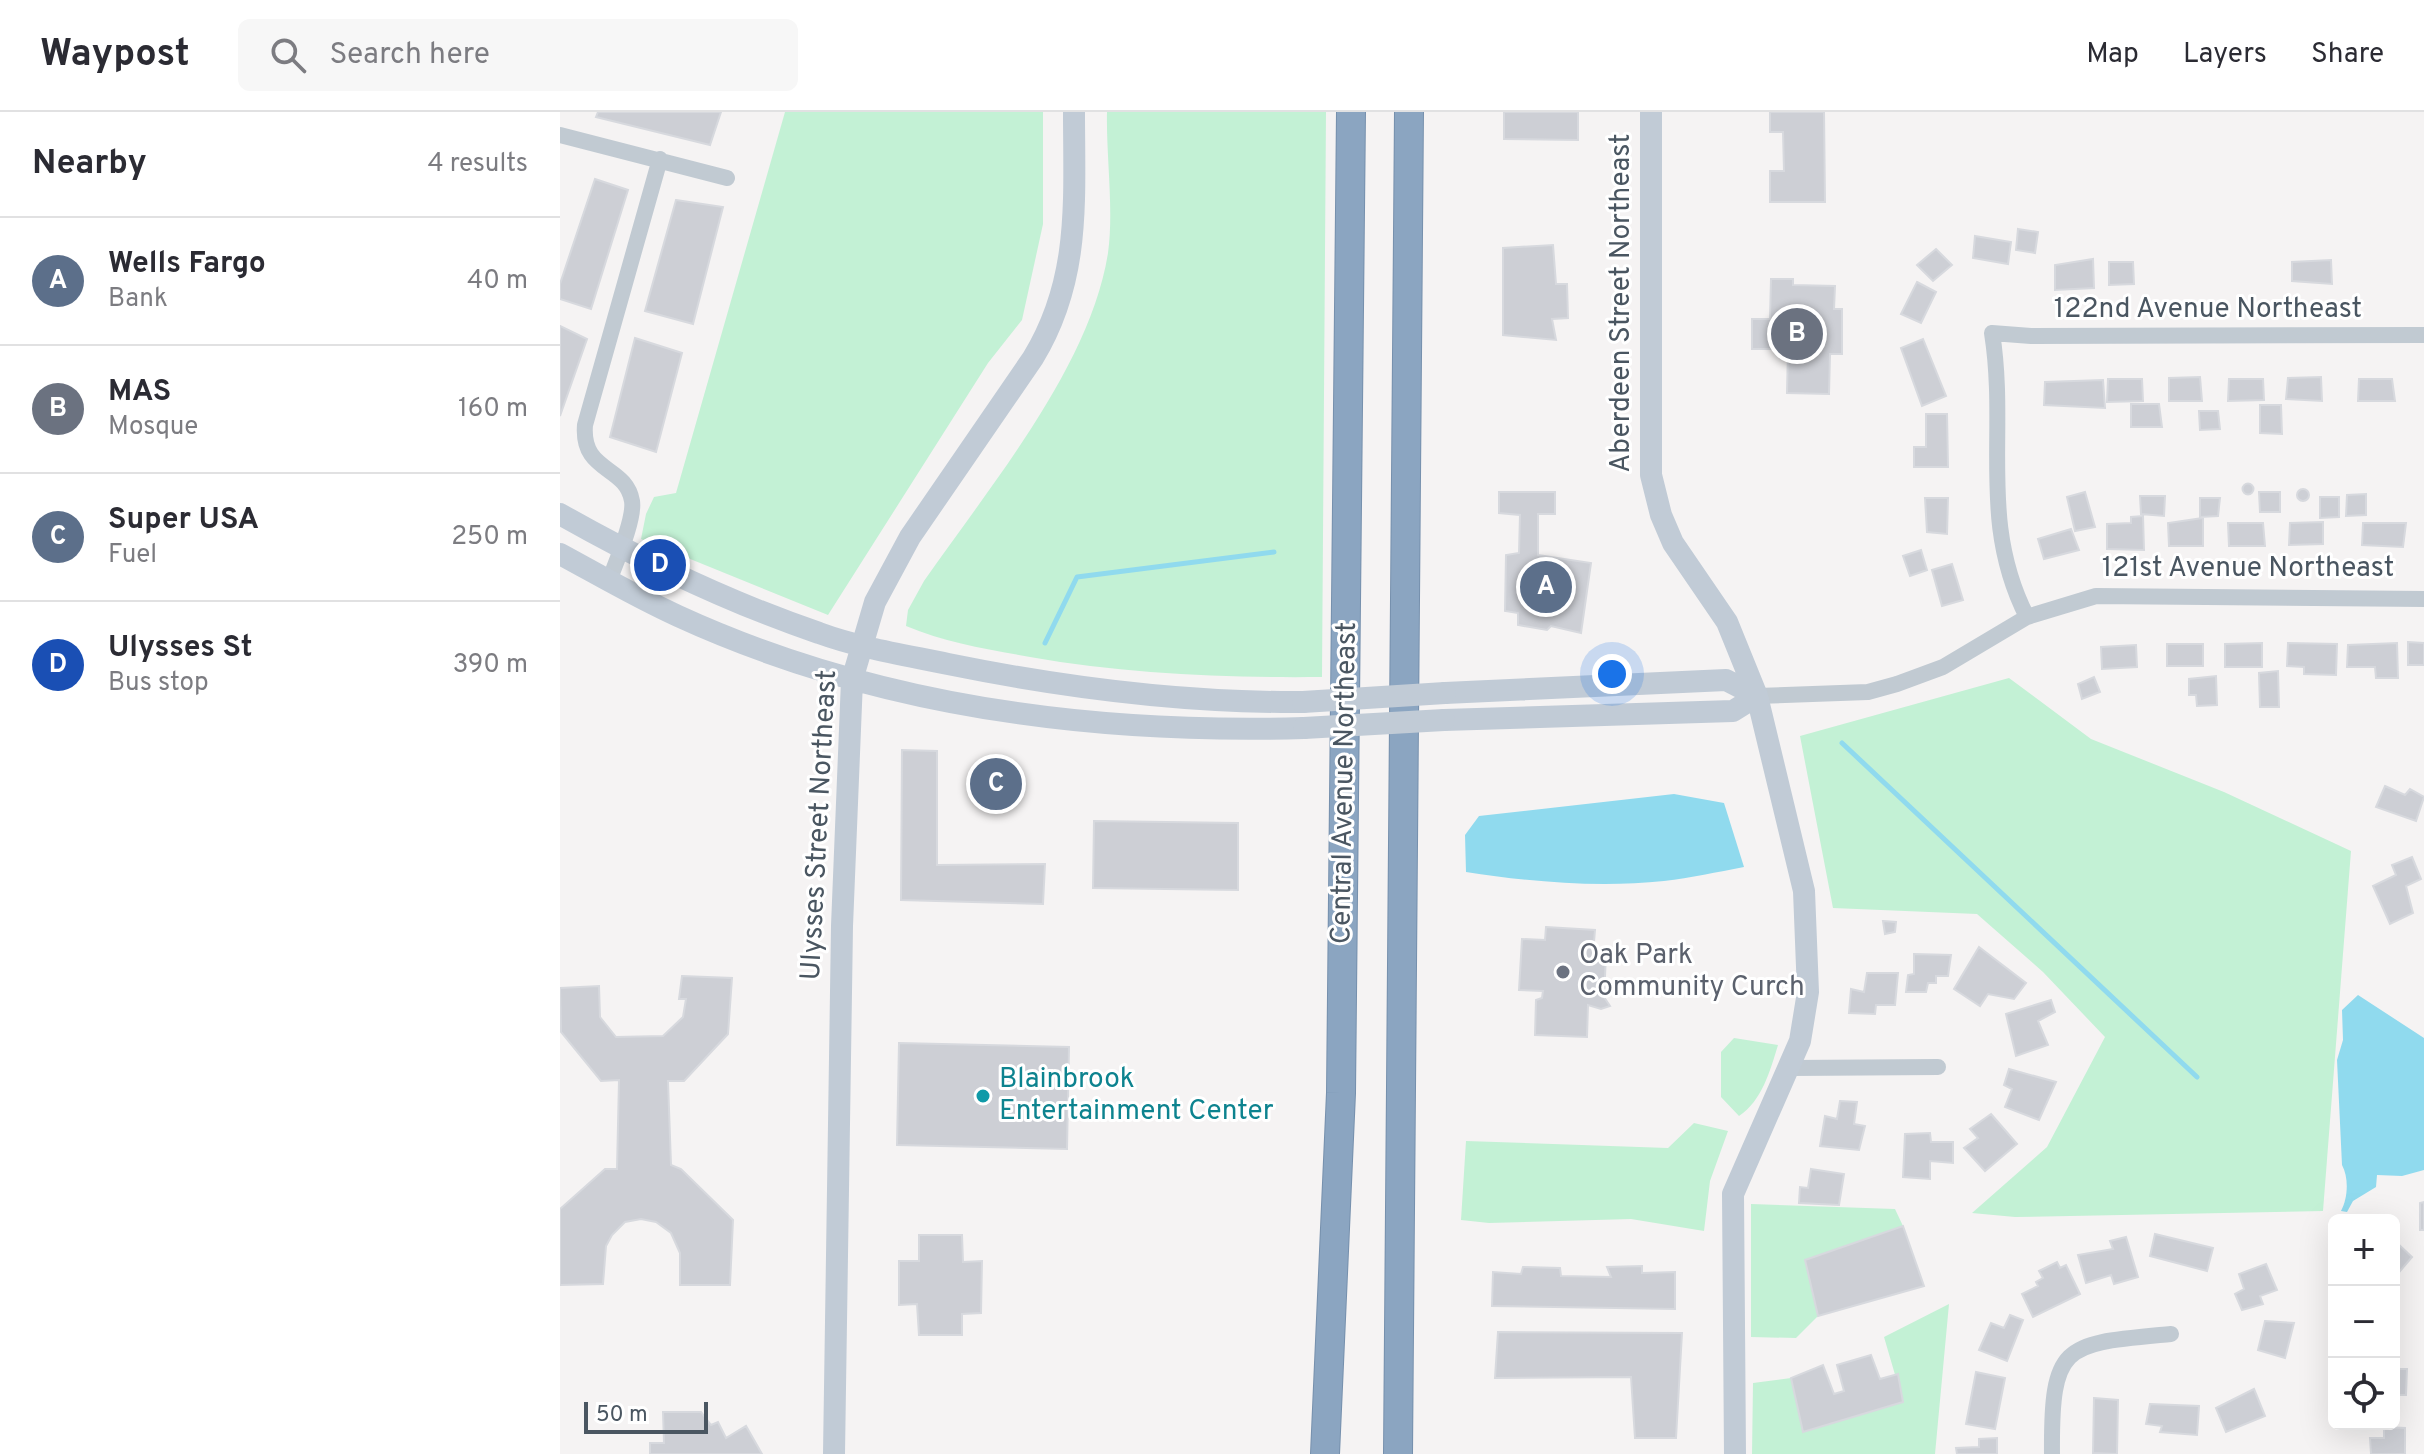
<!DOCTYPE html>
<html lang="en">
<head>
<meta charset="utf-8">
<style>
  body { margin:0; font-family:Overpass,sans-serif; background:#f7f7f7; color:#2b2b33 }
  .controls { position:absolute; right:24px; bottom:24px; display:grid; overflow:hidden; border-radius:12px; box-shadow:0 8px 32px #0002 }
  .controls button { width:72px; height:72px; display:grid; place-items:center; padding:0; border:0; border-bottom:2px solid #e1e1e2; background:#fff; color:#2b2b33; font:40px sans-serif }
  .scale { position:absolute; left:24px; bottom:20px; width:124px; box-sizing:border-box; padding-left:8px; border:4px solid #4a5661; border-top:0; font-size:22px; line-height:28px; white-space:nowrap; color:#4a5661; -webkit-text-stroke:6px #fff; paint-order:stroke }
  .you { position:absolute; left:1052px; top:562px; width:28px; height:28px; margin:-20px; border:6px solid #fff; border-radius:50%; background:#1a73e8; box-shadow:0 0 0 12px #1a73e833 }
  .badge { display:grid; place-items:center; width:52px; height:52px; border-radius:50%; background:#111827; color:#fff; font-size:26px; font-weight:700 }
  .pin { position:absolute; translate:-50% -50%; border:4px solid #fff; box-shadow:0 2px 8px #0006 }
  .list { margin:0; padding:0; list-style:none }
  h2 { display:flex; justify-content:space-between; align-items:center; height:104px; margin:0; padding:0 32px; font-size:34px }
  h2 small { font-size:26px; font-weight:400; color:#7c7c81 }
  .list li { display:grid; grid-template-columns:52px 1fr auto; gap:24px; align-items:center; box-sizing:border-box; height:128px; padding:0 32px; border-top:2px solid #e1e1e2 }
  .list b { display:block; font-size:30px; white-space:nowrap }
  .list p { margin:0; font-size:26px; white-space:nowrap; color:#7c7c81 }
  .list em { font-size:26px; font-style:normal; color:#7c7c81 }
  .icon { flex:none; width:44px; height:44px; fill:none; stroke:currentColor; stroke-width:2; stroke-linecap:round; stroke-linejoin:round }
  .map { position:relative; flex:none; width:1864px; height:1342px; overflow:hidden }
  header { display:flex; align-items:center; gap:48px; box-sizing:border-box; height:112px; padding:0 40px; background:#fff; border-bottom:2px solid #e1e1e2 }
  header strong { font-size:38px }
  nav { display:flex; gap:44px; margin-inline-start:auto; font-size:28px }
  .search { width:560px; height:72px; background:#f7f7f7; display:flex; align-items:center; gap:20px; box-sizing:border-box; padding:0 28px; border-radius:12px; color:#7c7c81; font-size:30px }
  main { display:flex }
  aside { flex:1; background:#fff }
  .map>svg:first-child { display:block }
  .green { fill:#c3f1d5 }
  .water { fill:#90daee }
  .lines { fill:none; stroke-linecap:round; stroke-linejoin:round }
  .stream { stroke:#90daee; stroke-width:5 }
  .building { fill:#cdcfd5; stroke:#d7d9de; stroke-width:2 }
  .highway-casing { stroke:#7690ad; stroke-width:30 }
  .street { stroke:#c1cad2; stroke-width:16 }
  .secondary { stroke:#c1cbd6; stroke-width:22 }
  .highway { stroke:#8ba5c1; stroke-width:28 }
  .secondary-bridge { stroke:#c1cbd6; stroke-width:22 }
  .worship-dot { fill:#6b7280; stroke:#fff; stroke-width:3 }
  .culture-dot { fill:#0f9aa8; stroke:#fff; stroke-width:3 }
  .labels { text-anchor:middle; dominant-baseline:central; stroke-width:6; stroke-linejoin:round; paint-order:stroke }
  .street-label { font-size:28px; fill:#4a5661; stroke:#fff }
  .worship-label { font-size:28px; fill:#5b616d; stroke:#fff; text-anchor:start }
  .culture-label { font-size:28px; fill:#0d838f; stroke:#fff; text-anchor:start }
</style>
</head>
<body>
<header>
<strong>Waypost</strong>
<div class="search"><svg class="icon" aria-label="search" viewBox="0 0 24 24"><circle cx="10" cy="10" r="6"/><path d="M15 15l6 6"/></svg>Search here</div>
<nav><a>Map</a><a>Layers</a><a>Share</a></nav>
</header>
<main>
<aside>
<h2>Nearby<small>4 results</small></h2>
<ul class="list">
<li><span class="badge" style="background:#5c6f8a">A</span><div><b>Wells Fargo</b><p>Bank</p></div><em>40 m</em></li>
<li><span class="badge" style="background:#6b7280">B</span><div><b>MAS</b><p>Mosque</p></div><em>160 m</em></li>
<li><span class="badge" style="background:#5c6f8a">C</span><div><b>Super USA</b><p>Fuel</p></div><em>250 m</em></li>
<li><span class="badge" style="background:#1a4fb4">D</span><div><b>Ulysses St</b><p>Bus stop</p></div><em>390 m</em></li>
</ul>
</aside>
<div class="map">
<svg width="1864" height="1342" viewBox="0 0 1864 1342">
  <rect width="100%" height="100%" fill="#f5f3f3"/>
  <path class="green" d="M225 0H483V112L462 208 428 251 268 503 81 427 86 402 94 385 116 381Z
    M547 0H766L762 565C663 566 567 562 470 545 427 537 386 531 346 514L348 498 364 469C430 374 530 255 548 141 554 98 546 44 547 0Z
    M1449 566 1531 627 1664 680 1791 739 1763 1099 1455 1105 1412 1101 1487 1035 1545 925 1483 860 1417 802 1273 796 1240 624Z
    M1174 926 1218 933C1210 959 1202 989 1179 1004L1161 985V940Z
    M1134 1011 1168 1019 1150 1069 1144 1119 1071 1107 929 1111 901 1108 906 1029 1108 1036Z
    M1191 1092 1335 1097 1343 1114 1246 1148 1258 1204 1236 1226 1191 1225Z
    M1389 1192 1375 1342H1192L1193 1271 1231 1266 1244 1320 1343 1290 1324 1225Z"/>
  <path class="water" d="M1114 682 1164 691 1184 755C1157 760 1131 766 1104 769 1039 776 970 770 906 760L905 723 919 704Z
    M1798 883 1864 926V1058L1842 1064 1817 1063 1816 1075 1793 1089 1787 1100 1781 1099C1788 1086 1789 1066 1782 1053L1777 948 1783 928 1782 898Z"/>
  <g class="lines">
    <path class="stream" d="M485 531 517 465 714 440
      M1282 631 1637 965"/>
  </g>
  <path class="building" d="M38 0H161L150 33 36 5Z
    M944 0H1018V28L944 27Z
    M1210 0H1264L1265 90H1210V59H1224L1223 20H1210Z
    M35 67 68 78 31 197 0 187V172Z
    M116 88 163 95 133 212 85 199Z
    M1458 117 1478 120 1475 141 1456 138Z
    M1415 124 1451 130 1448 152 1413 146Z
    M993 133 996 172H1007L1008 206 992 207 996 228 943 223V136Z
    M1376 137 1392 153 1373 169 1357 153Z
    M1533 147 1534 176 1495 178V153Z
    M1771 148 1772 172 1732 169V150Z
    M1549 150H1573L1574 172 1549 173Z
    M1211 167H1233V173L1275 174 1274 197H1282V242H1270L1269 282 1227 281 1228 237H1192V207H1210Z
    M1357 170 1376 180 1361 211 1341 202Z
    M0 214 27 227 0 304Z
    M75 226 122 241 96 340 50 325Z
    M1363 227 1386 284 1362 294 1341 236Z
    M1640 265 1642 289H1609V266Z
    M1761 265 1762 289 1726 287 1728 266Z
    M1548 267H1582L1583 289 1547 290Z
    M1669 267H1703L1704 288 1668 289Z
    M1799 267H1832L1835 289H1798Z
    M1543 268 1545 296 1484 293 1485 270Z
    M1571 292H1599L1602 315H1571Z
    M1700 293H1721L1722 322 1700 321Z
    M1639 299H1658L1660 317 1640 318Z
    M1366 302H1387L1388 355H1354V335H1366Z
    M1682.5 377a5.5 5.5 0 1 1 11 0a5.5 5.5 0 1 1-11 0Z
    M1737 383a6 6 0 1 1 12 0a6 6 0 1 1-12 0Z
    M939 380H995V402H978V443L1031 451 1021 521 991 514 987 518 958 513V501L945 499 946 443 959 441 960 403 939 401Z
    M1525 380 1535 415 1515 419 1507 385Z
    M1699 380H1720V400H1700Z
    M1806 382V403L1786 404 1787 383Z
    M1580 384H1605L1604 404 1581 402Z
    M1760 385H1779V405L1760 406Z
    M1365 386H1388L1387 422 1367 420Z
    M1640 386H1660L1658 404 1640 405Z
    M1583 404 1584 438 1547 437V412L1571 411V405Z
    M1643 406V434H1609L1608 411Z
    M1763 410V432L1729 433 1730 411Z
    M1668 411H1703L1705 434H1669Z
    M1803 411H1846L1843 435 1802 433Z
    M1511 417 1519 438 1484 447 1478 427Z
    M1361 438 1367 458 1350 464 1343 444Z
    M1392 452 1403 488 1382 494 1372 458Z
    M1848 530 1864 531V553H1848Z
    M1702 531V555H1665V532Z
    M1728 531 1777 532 1776 563 1744 562V555L1727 554Z
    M1837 531 1838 566H1816L1815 555H1787L1788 533Z
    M1607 532H1643V554H1607Z
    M1576 533 1577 555 1542 557 1541 535Z
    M1718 559 1719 595H1700L1699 561Z
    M1656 564 1657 593 1637 594 1636 583H1629V567Z
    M1534 565 1540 580 1522 587 1518 572Z
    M342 638 377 639V753L485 752 483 792 341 788Z
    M1825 674 1845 683 1850 677 1864 685 1856 709 1816 695Z
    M534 709 678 711V778L533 776Z
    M1852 745 1861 767 1846 774 1853 801 1830 812 1813 774 1836 763 1832 753Z
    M1323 809 1336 810 1335 820 1325 822Z
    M986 815 1035 818 1033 842 1046 843 1044 885 1050 894 1041 897 1028 893 1027 925 975 923 976 888 982 886 983 879 959 878 962 827 985 828Z
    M1419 835 1466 871 1454 887 1428 882 1420 894 1394 877Z
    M1354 842 1391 843 1388 864H1376V871H1368L1366 880H1346L1348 863 1354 862Z
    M1307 861H1338L1335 893H1316L1315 902 1289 901 1291 877 1304 880Z
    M122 864 172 866 168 922 124 969H108L111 1053 121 1057 173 1108 170 1173H120V1141L111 1121 96 1110 81 1107 65 1110 52 1123 46 1134 43 1172 0 1173V1097L45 1057H57L59 968 41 969 1 920 0 876 39 874 40 905 56 925 103 924 123 905 126 887H119Z
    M1491 888 1495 900 1478 909 1488 933 1456 944 1446 902Z
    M339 931 509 935 507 1037 337 1033Z
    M1449 957 1496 970 1479 1008 1445 995 1452 977 1444 973Z
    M1280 989 1297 990 1294 1012 1305 1014 1299 1038 1260 1034 1265 1004 1277 1007Z
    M1431 1002 1457 1032 1425 1059 1404 1036 1418 1026 1410 1017Z
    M1370 1021 1371 1030H1393V1051L1370 1049V1067L1343 1065 1345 1022Z
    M1251 1057 1284 1062 1279 1093 1239 1091 1240 1075 1248 1076Z
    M1864 1090V1118H1860V1091Z
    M1343 1114 1364 1174 1258 1204 1245 1148Z
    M1595 1122 1653 1136 1647 1159 1590 1144Z
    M359 1123H402L403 1150 422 1149 421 1201 402 1202V1223H359L357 1192 339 1193V1149H359Z
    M1566 1125 1578 1165 1554 1172 1551 1163 1526 1171 1518 1143 1553 1137 1550 1129Z
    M1834 1128 1852 1145 1835 1165 1834 1164Z
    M1497 1150 1500 1156 1506 1153 1520 1182 1473 1205 1462 1182 1478 1174 1476 1170 1483 1166 1479 1159Z
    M1706 1152 1717 1178 1700 1184 1703 1192 1682 1198 1675 1182 1684 1177 1679 1162Z
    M1082 1154V1161L1115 1160V1197L932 1194 933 1160 961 1162 963 1155 1000 1156 1001 1164 1051 1165 1047 1155Z
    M1450 1203 1463 1208 1447 1249 1419 1238 1431 1211 1444 1216Z
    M1705 1209 1734 1211 1725 1246 1698 1238Z
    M938 1220 1122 1221 1116 1326H1075L1071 1265 935 1266Z
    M1311 1243 1320 1267 1338 1262 1343 1290 1243 1320 1231 1266 1263 1253 1274 1282 1284 1279 1277 1253Z
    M1834 1257H1847L1846 1283H1834Z
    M1416 1260 1445 1266 1435 1317 1406 1312Z
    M1694 1277 1705 1304 1666 1320 1656 1296Z
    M1534 1286 1558 1288 1557 1342 1533 1341Z
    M1590 1292 1639 1294 1637 1323 1600 1320 1602 1314 1586 1312Z
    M103 1300H141L151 1313 158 1310 166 1326 186 1314 202 1342H90V1331H104Z
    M1824 1315 1845 1316V1342H1811L1810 1326H1824Z
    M1437 1326V1342H1397L1396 1336 1419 1335V1327Z"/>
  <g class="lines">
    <g class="highway-casing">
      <path id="highway" d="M765 1342 781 981 791 0
        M838 1342 849 0"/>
    </g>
    <path class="street" d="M0 23 167 66
      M49 469C56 450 75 407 72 389 66 353 21 361 25 313L100 47
      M1467 505C1418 409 1448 322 1432 221L1471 224 1864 223
      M1197 584 1308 580 1337 572 1383 555 1467 505 1536 484 1864 487
      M1231 956 1378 955
      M1492 1342C1491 1229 1505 1232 1611 1222"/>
    <path class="secondary" d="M1091 0V363L1101 403 1113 431 1167 510 1197 584 1244 779 1248 880 1240 929 1173 1082 1175 1342
      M0 402C83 449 168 490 259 521 300 536 345 543 388 552 506 576 623 591 743 590
      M0 442C39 463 78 486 118 504 314 594 531 622 744 616
      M885 581 1166 568 1197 584
      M884 608 1173 599 1197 584
      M274 1342 282 814 292 568 315 490 350 425 473 246C521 167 514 89 514 0"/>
    <use href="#highway" class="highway"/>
    <path class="secondary-bridge" d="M743 590 885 581
      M744 616 884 608"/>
  </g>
  <circle class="worship-dot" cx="1003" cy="860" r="8"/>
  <circle class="culture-dot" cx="423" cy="984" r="8"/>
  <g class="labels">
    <g class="street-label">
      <text transform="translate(1062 191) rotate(-90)">Aberdeen Street Northeast</text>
      <text x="1648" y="198">122nd Avenue Northeast</text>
      <text x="1688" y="457">121st Avenue Northeast</text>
      <text transform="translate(785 671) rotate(-89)">Central Avenue Northeast</text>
      <text transform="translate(260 713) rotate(-87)">Ulysses Street Northeast</text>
    </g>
    <g class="worship-label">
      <text x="1019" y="844">Oak Park<tspan x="1019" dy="32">Community Curch</tspan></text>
    </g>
    <g class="culture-label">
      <text x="439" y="968">Blainbrook<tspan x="439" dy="32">Entertainment Center</tspan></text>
    </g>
  </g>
</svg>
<div class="controls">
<button>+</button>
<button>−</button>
<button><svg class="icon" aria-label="locate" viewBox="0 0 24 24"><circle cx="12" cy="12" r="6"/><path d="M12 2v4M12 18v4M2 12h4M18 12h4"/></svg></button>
</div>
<div class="scale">50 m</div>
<div class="you"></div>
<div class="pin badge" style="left:986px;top:475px;background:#5c6f8a">A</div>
<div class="pin badge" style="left:1237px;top:222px;background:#6b7280">B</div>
<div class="pin badge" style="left:436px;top:672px;background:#5c6f8a">C</div>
<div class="pin badge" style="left:100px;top:453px;background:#1a4fb4">D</div>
</div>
</main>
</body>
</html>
